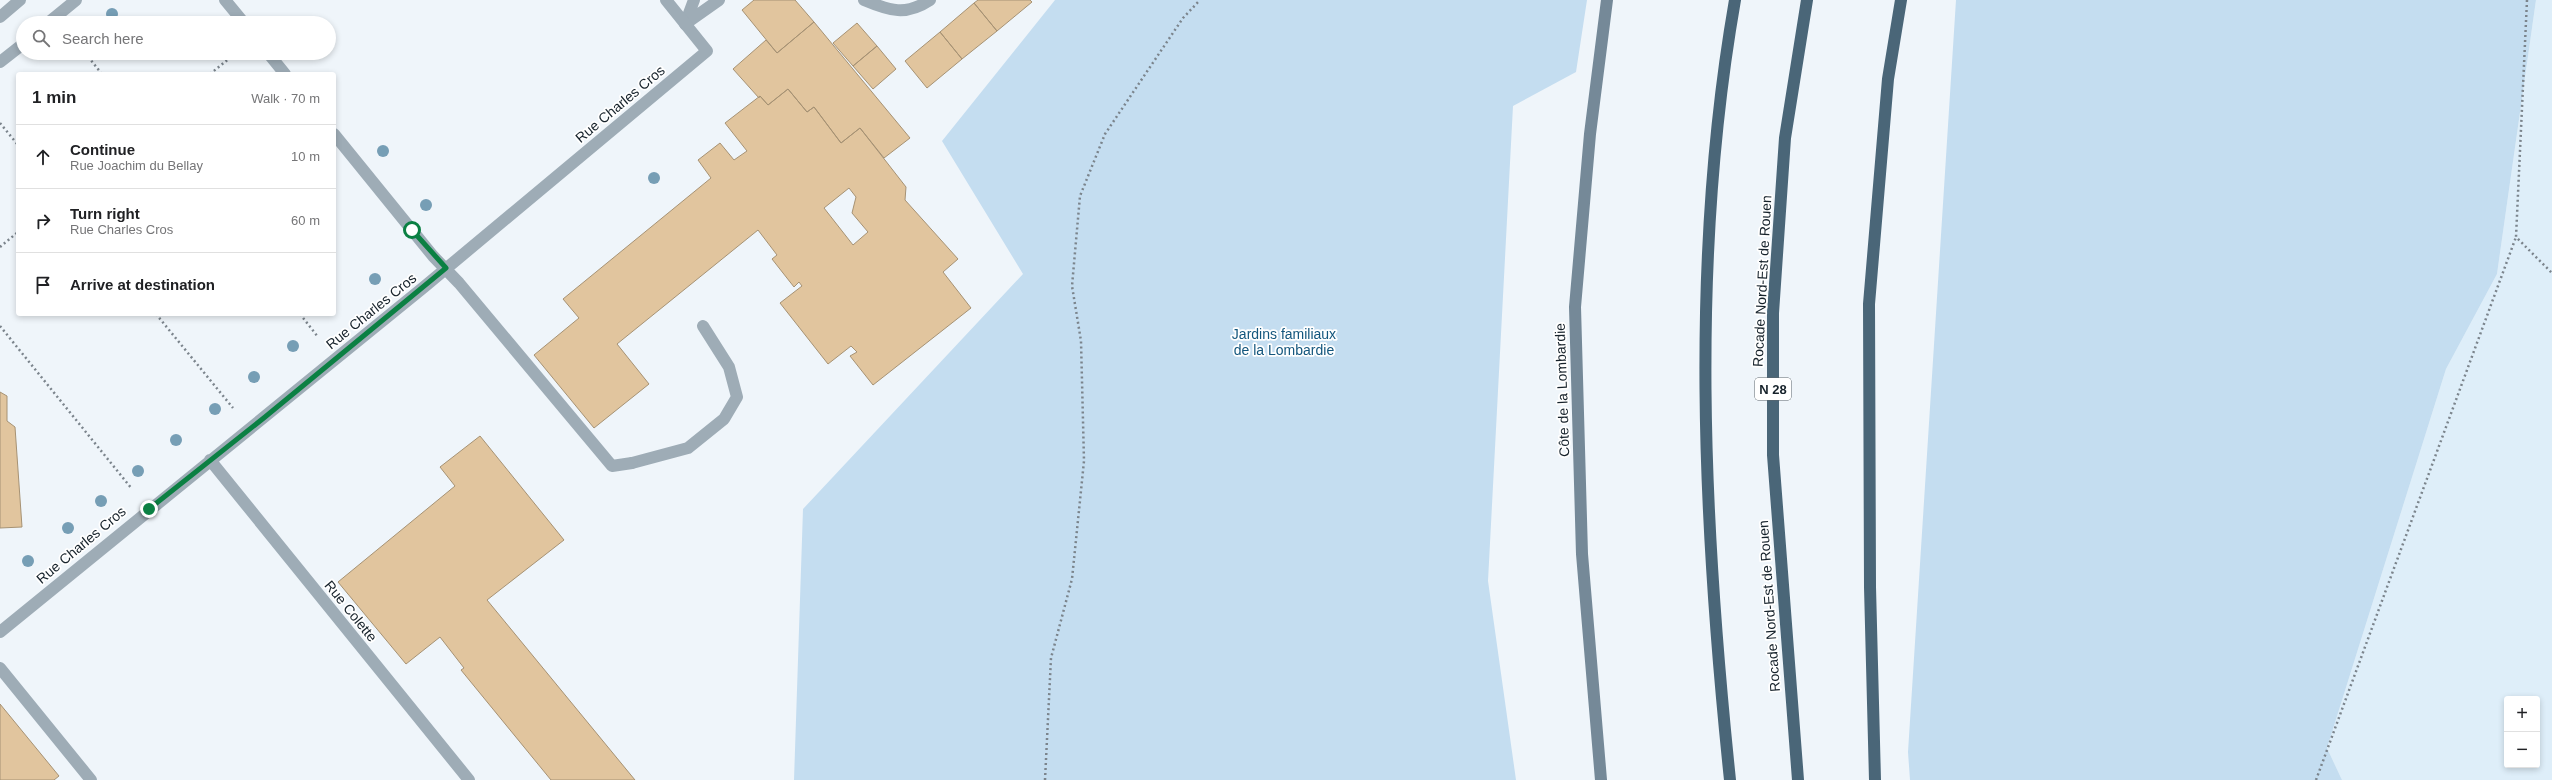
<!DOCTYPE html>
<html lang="en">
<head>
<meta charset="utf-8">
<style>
  body { margin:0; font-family:Arial,sans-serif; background:#f6f6f6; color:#202124 }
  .controls { position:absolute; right:12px; bottom:12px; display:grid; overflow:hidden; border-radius:4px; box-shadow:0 2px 6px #0003 }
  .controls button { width:36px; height:36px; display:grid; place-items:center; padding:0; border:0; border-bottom:1px solid #e0e0e0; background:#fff; color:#202124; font:20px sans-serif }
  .stop { position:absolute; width:12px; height:12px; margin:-9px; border:3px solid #0b8043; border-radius:50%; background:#fff }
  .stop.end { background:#0b8043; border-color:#fff; box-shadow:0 1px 4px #0008 }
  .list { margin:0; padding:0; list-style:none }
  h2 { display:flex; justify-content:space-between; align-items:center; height:52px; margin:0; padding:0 16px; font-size:17px }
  h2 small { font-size:13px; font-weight:400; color:#757577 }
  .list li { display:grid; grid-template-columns:26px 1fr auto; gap:12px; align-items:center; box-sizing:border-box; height:64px; padding:0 16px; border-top:1px solid #e0e0e0 }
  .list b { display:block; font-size:15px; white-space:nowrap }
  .list p { margin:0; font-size:13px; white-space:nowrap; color:#757577 }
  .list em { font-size:13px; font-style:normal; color:#757577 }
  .icon { flex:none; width:22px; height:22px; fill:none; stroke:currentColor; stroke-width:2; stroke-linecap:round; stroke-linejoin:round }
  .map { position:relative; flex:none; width:2552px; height:780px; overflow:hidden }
  .search { position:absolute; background:#fff; box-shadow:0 2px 6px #0003; left:16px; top:16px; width:320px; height:44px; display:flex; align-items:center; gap:10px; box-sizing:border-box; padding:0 14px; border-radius:22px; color:#757577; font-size:15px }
  .panel { position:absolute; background:#fff; box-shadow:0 2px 6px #0003; left:16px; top:72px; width:320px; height:244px; border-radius:4px }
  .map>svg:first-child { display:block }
  .built { fill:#deeef9; fill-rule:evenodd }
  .green { fill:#c4ddf0 }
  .building { fill:#e1c59e; stroke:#a69274; fill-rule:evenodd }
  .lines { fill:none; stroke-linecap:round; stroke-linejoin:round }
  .path { stroke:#7b848c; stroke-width:2.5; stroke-dasharray:2 3; stroke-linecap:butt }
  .service { stroke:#9eacb6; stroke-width:12 }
  .minor { stroke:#9eacb6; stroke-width:12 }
  .tertiary { stroke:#9eacb6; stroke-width:12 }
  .secondary { stroke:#758998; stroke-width:12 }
  .trunk { stroke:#4a6678; stroke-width:12 }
  .tree { fill:#769eb5 }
  .route { stroke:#0b8043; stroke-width:5 }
  .labels { text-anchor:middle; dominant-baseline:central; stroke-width:3.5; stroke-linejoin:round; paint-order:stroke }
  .shield { fill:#fff; stroke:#5c646b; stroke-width:1 }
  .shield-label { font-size:13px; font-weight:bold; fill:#16222b }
  .street-label { font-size:14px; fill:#16222b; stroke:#fff }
  .park-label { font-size:14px; fill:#13567d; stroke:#fff }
</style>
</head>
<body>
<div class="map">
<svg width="2552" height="780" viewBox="0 0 2552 780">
  <rect width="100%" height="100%" fill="#eff5fa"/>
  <path class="built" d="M2536 0H2552V780H2342L2327 748 2446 369 2497 274ZM2507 699H2537V765H2507Z"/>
  <path class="green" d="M1055 0H1587L1576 72 1513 106 1488 581 1516 780H794L803 509 1023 274 942 141Z
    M1956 0H2536L2497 274 2446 369 2327 748 2342 780H1910L1908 752Z"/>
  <path class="building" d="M754 0H795L814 22 777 53 742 10Z
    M978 0H1030L1032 2 997 31 974 3Z
    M974 3 997 31 962 59 940 32Z
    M814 22 910 138 884 158 860 128 841 143 814 107 807 112 788 89 768 105 760 96 759 98 733 69 766 40 777 53Z
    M857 23 877 46 853 66 833 43Z
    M940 32 962 59 927 88 905 61Z
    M877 46 896 69 873 89 853 66Z
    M788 89 807 112 814 107 841 143 860 128 906 187 905 200 958 259 943 272 971 308 873 385 850 356 857 352 851 346 828 364 780 303 802 286 799 282 794 287 772 259 777 255 758 230 617 344 649 384 594 428 534 355 579 318 563 299 711 178 698 160 720 143 734 160 747 151 725 123 760 96 768 105ZM849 188 856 197 852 213 868 232 853 245 824 208Z
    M0 392 7 396V421L15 427 22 527 0 528Z
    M480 436 564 540 487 600 635 780H551L461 670 464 668 440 637 406 664 338 582 455 486 440 467Z
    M0 704 59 776 54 780H0Z"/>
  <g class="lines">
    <path class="path" d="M2527 0 2516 237 2552 273
      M85 53 102 74
      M210 74 236 53
      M0 123 18 145
      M0 247 18 232
      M156 314 233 408
      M300 314 318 337
      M0 326 132 489
      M1045 780 1051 658 1072 579 1084 461 1081 341 1072 286 1080 196 1105 134 1183 18 1200 0
      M2316 780 2516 237"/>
    <path class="service" d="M864 0C890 11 906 16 930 0
      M685 24 719 0
      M685 24 694 0
      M632 463 688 448 724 419 737 397 729 367 703 326
      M0 668 91 780"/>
    <path class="minor" d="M225 0 244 23
      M268 53 285 74
      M334 134 433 256 459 283 612 466 632 463
      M210 460 469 780
      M0 632 424 287 707 51 666 0"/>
    <path class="tertiary" d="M0 17 20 0
      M48 23 76 0
      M0 62 23 44"/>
    <path class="secondary" d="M1601 780 1582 554 1575 307 1590 134 1607 0"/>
    <path class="trunk" d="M1730 780C1703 521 1690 257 1735 0
      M1798 780 1773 455V313L1785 138 1807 0
      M1875 780 1870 587 1869 304 1888 79 1901 0"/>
  </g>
  <g class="tree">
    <circle cx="112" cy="14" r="6"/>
    <circle cx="383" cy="151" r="6"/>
    <circle cx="654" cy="178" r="6"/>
    <circle cx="426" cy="205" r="6"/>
    <circle cx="375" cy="279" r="6"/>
    <circle cx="293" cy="346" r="6"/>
    <circle cx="254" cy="377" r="6"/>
    <circle cx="215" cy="409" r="6"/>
    <circle cx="176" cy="440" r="6"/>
    <circle cx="138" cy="471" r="6"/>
    <circle cx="101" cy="501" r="6"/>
    <circle cx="68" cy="528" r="6"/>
    <circle cx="28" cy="561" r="6"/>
  </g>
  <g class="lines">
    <path class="route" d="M149 509 265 417 446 268 412 230"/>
  </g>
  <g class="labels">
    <rect class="shield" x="1755" y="378" width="36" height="22" rx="3"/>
    <g class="shield-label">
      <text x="1773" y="389">N 28</text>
    </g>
    <g class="street-label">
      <text transform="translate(620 104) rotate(-40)">Rue Charles Cros</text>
      <text transform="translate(1762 281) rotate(-87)">Rocade Nord-Est de Rouen</text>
      <text transform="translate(371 311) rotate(-39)">Rue Charles Cros</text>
      <text transform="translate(1562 390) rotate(-92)">Côte de la Lombardie</text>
      <text transform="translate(81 545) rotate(-40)">Rue Charles Cros</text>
      <text transform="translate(1769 606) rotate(-94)">Rocade Nord-Est de Rouen</text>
      <text transform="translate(351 611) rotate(51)">Rue Colette</text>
    </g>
    <g class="park-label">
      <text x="1284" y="334">Jardins familiaux<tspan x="1284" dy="16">de la Lombardie</tspan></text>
    </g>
  </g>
</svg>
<div class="controls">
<button>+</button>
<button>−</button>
</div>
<div class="stop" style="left:412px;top:230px"></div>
<div class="stop end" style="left:149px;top:509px"></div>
<div class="search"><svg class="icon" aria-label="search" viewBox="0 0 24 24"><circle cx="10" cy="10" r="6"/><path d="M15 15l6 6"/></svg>Search here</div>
<section class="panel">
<h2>1 min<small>Walk · 70 m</small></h2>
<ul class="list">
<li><svg class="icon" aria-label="ahead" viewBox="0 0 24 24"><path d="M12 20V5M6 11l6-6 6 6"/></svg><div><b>Continue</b><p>Rue Joachim du Bellay</p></div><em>10 m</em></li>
<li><svg class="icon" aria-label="right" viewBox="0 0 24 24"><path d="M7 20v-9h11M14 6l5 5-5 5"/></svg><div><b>Turn right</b><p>Rue Charles Cros</p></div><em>60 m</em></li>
<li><svg class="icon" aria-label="arrive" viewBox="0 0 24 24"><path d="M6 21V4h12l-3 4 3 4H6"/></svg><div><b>Arrive at destination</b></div></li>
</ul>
</section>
</div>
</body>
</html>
